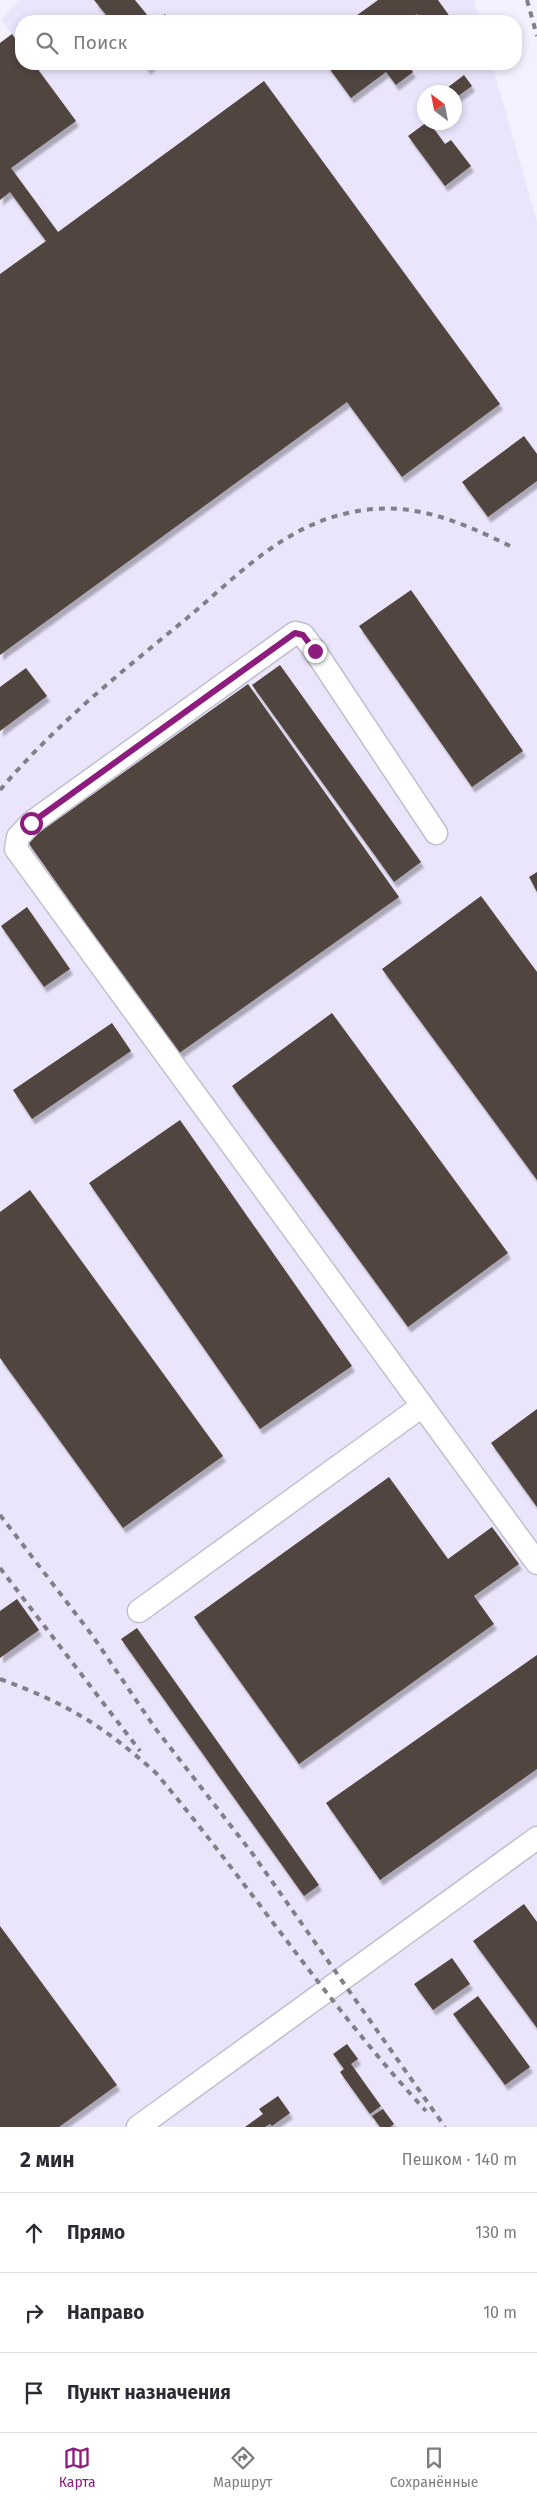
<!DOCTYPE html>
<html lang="ru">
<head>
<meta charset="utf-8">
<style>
  body { margin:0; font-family:"Fira Sans",sans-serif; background:#f7f7f7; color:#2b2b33 }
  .compass { position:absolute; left:417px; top:85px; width:45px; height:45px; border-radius:50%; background:#fff; box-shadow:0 2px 8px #0003; rotate:328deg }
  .stop { position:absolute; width:15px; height:15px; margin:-11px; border:4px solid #8d1c7e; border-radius:50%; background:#fff }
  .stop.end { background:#8d1c7e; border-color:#fff; box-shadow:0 1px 5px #0008 }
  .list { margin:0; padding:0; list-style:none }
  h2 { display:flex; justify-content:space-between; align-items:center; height:65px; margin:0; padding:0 20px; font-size:21px }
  h2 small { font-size:16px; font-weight:400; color:#7c7c81 }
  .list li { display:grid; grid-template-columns:32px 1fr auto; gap:15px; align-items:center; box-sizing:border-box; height:80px; padding:0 20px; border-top:1px solid #e1e1e2 }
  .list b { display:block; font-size:19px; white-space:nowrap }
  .list em { font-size:16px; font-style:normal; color:#7c7c81 }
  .icon { flex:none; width:28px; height:28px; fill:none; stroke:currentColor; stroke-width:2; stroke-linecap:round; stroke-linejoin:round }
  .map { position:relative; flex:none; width:537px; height:2127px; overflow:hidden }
  .search { position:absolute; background:#fff; box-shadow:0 2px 8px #0003; left:15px; right:15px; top:15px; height:55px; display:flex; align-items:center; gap:12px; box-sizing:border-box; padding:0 18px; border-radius:20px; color:#7c7c81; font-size:19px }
  .sheet { height:305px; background:#fff }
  nav { display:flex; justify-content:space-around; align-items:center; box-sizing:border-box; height:70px; border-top:1px solid #e1e1e2; background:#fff; font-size:14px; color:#7c7c81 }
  nav a { display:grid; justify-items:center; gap:2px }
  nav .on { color:#8d1c7e }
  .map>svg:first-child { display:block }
  .built { fill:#eae5fb; fill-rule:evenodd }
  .building { fill:#51453f; filter:url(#shadow) }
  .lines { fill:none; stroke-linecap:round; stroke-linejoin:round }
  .minor-casing { stroke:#c2bfcd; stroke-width:25 }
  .minor { stroke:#fff; stroke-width:22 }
  .rail { stroke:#817f88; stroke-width:4; stroke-dasharray:6 6; stroke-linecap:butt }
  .route { stroke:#8d1c7e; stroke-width:6 }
</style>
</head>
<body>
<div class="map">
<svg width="537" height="2127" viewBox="0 0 537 2127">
  <defs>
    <filter id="shadow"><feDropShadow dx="3" dy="5.5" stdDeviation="1" flood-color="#0004"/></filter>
  </defs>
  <rect width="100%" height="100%" fill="#f4f0fe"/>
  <path class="built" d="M21 0H474L480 21H21V64H492L537 222V2127H0V43L12 34 1 19ZM424 92H454V122H424Z"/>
  <path class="building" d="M94 0H135L152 21H111Z
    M378 0H438L453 21H422L417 14 406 21H349Z
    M165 14 170 21H156Z
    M12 34 21 47V64H34L76 121 11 168 58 232 264 81 500 404 402 477 347 402 0 655V274L46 241 10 192 0 200V43Z
    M144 64H154L148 69Z
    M326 64H407L413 72 396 85 386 72 351 98Z
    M464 75 472 86 454 99V92H450L447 88Z
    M427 122H429L445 144 451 140 471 166 445 186 408 136Z
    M524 436 537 454V481L488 517 462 482Z
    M411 590 523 751 472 787 359 626Z
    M280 665 421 862 394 882 252 685Z
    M26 668 47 696 0 731V687Z
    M248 684 399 897 178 1054 27 841Z
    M537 872V892L529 877Z
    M481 896 537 972V1180L382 969Z
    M27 907 70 969 44 987 1 926Z
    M332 1013 508 1253 408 1327 232 1086Z
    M112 1023 131 1051 32 1119 13 1090Z
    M180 1120 352 1366 260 1429 89 1183Z
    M30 1190 223 1456 123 1528 0 1358V1212Z
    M537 1409V1507L491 1443Z
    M389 1477 448 1559 492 1527 519 1564 474 1596 494 1624 299 1764 194 1617Z
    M17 1599 39 1630 0 1658V1611Z
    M137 1628 319 1885 304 1896 121 1639Z
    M537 1655V1769L380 1880 326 1803Z
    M524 1904 537 1922V2028L473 1941Z
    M0 1926 117 2085 59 2127H0Z
    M452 1958 470 1984 433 2010 414 1984Z
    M478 1996 530 2067 505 2085 453 2014Z
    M347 2044 358 2059 351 2064 381 2106 370 2114 340 2072 344 2069 333 2054Z
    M278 2096 290 2113 272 2126 270 2124 265 2127H245L263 2114 259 2109Z
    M383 2109 394 2124 390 2127H380L372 2116Z"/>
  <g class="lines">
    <g class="minor-casing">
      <path id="minor" d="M436 833 315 651 303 635 295 633 31 823 18 837 16 849 537 1563
        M139 1611 422 1406
        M138 2127 537 1838"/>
    </g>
    <use href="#minor" class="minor"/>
    <path class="rail" d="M527 0 537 36
      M0 790C54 726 121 672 186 619 235 578 282 527 348 513 408 499 457 520 510 546
      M0 1515 92 1635 155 1728 252 1853 445 2127
      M0 1568 140 1751
      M0 1679C66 1703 104 1726 156 1773 249 1884 328 2005 426 2111"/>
  </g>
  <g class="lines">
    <path class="route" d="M31 823 295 633 303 635 315 651"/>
  </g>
</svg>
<svg class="compass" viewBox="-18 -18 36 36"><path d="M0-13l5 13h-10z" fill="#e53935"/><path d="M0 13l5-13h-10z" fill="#7c7c81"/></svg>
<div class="stop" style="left:31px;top:823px"></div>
<div class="stop end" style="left:315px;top:651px"></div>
<div class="search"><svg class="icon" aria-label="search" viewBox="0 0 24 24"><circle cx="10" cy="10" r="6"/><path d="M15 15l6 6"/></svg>Поиск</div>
</div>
<section class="sheet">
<h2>2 мин<small>Пешком · 140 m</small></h2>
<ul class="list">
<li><svg class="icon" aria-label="ahead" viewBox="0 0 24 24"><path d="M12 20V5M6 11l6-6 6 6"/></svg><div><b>Прямо</b></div><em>130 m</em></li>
<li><svg class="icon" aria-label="right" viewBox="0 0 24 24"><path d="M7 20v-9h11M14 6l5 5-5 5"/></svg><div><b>Направо</b></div><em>10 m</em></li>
<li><svg class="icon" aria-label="arrive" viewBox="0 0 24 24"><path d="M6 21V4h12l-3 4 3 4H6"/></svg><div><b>Пункт назначения</b></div></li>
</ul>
</section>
<nav>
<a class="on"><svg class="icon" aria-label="map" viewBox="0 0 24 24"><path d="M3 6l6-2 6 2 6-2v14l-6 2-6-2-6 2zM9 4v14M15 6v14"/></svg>Карта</a>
<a><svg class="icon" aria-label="directions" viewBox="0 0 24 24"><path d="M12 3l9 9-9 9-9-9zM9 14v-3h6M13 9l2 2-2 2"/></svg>Маршрут</a>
<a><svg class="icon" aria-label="saved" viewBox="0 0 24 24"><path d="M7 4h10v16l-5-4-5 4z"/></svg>Сохранённые</a>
</nav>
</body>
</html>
